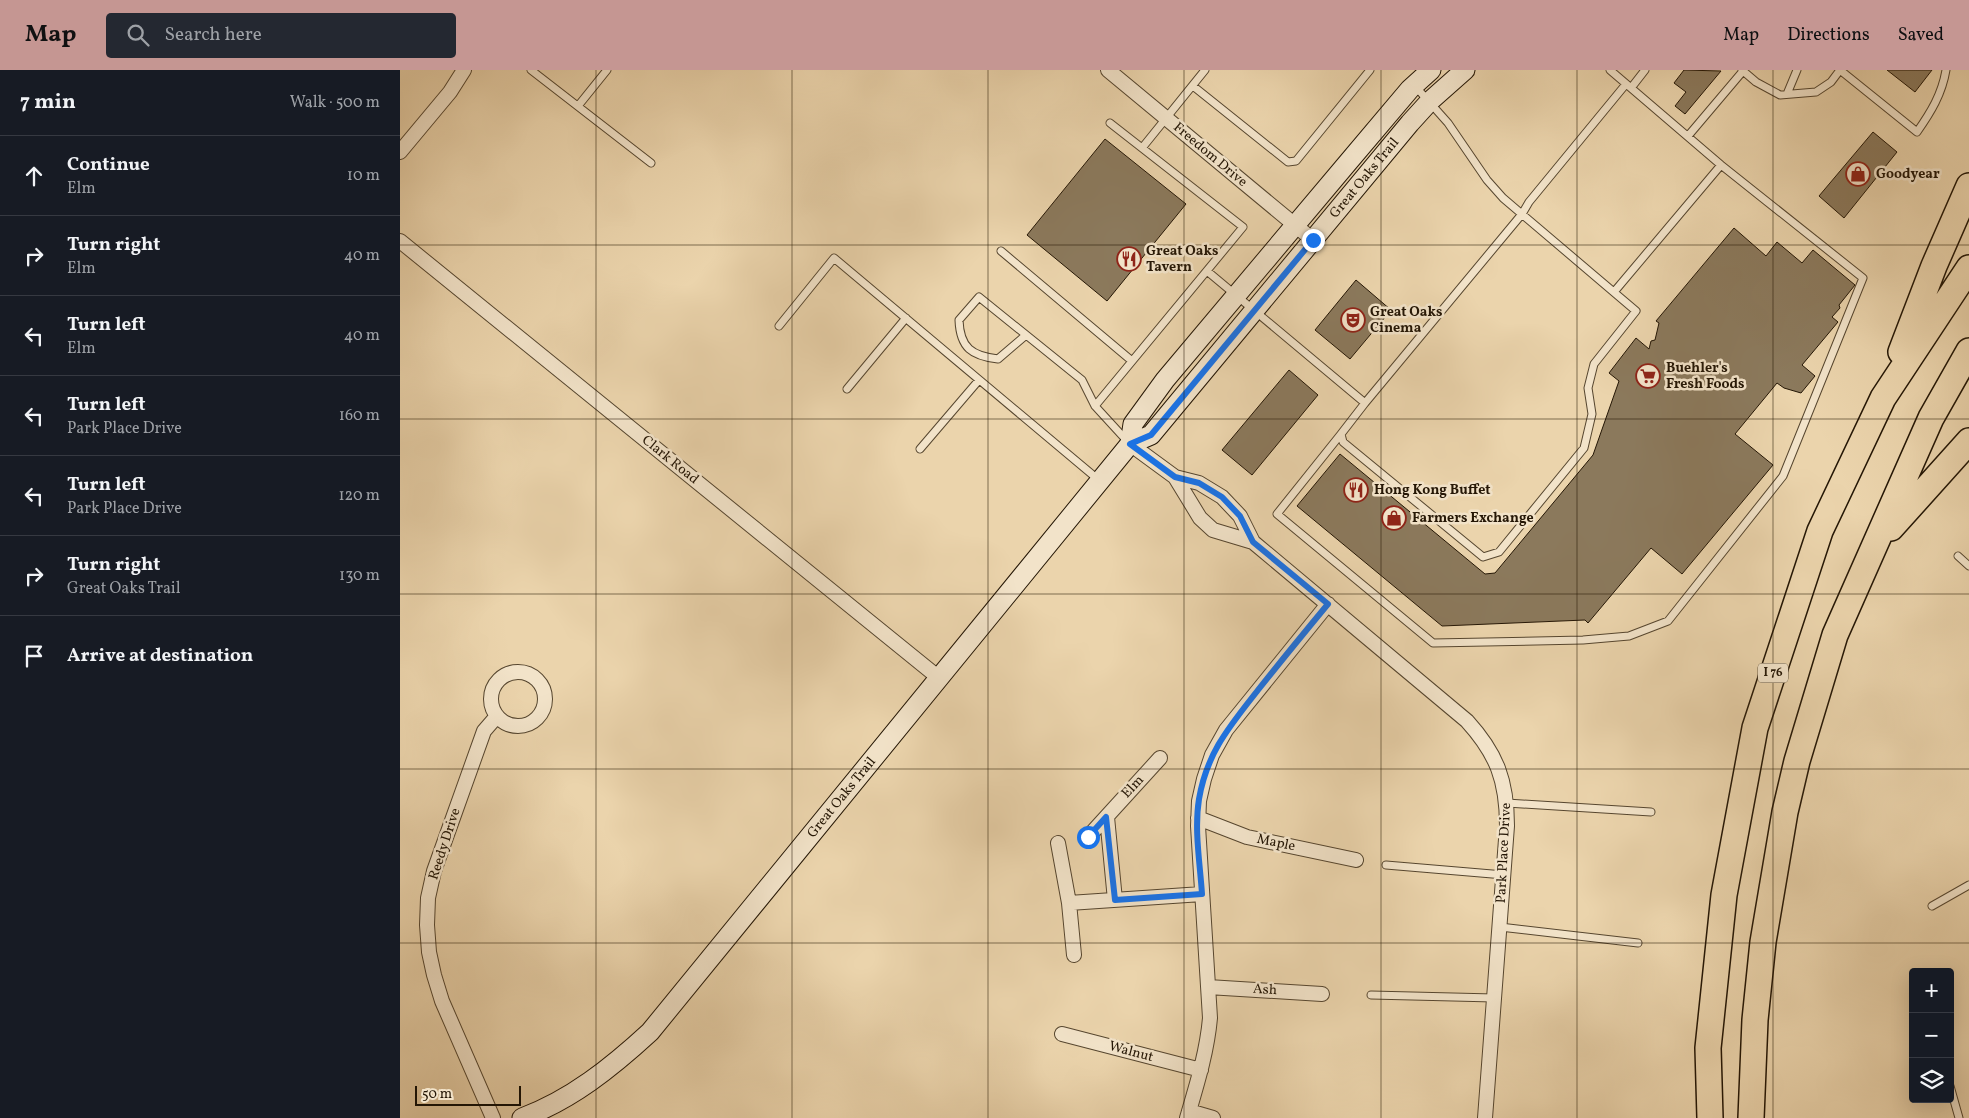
<!DOCTYPE html>
<html lang="en">
<head>
<meta charset="utf-8">
<style>
  body { margin:0; font-family:Vollkorn,serif; background:#242831; color:#f1f3f6 }
  .controls { position:absolute; right:15px; bottom:15px; display:grid; overflow:hidden; border-radius:5px; box-shadow:0 5px 20px #0002 }
  .controls button { width:45px; height:45px; display:grid; place-items:center; padding:0; border:0; border-bottom:1px solid #363941; background:#171b24; color:#f1f3f6; font:25px sans-serif }
  .scale { position:absolute; left:15px; bottom:12px; width:106px; box-sizing:border-box; padding-left:5px; border:2px solid #241605; border-top:0; font-size:14px; line-height:18px; white-space:nowrap; color:#241605; -webkit-text-stroke:4px #f2e3c9; paint-order:stroke }
  .stop { position:absolute; width:15px; height:15px; margin:-11px; border:4px solid #1a73e8; border-radius:50%; background:#fff }
  .stop.end { background:#1a73e8; border-color:#fff; box-shadow:0 1px 5px #0008 }
  .list { margin:0; padding:0; list-style:none }
  h2 { display:flex; justify-content:space-between; align-items:center; height:65px; margin:0; padding:0 20px; font-size:21px }
  h2 small { font-size:16px; font-weight:400; color:#9ea1a6 }
  .list li { display:grid; grid-template-columns:32px 1fr auto; gap:15px; align-items:center; box-sizing:border-box; height:80px; padding:0 20px; border-top:1px solid #363941 }
  .list b { display:block; font-size:19px; white-space:nowrap }
  .list p { margin:0; font-size:16px; white-space:nowrap; color:#9ea1a6 }
  .list em { font-size:16px; font-style:normal; color:#9ea1a6 }
  .icon { flex:none; width:28px; height:28px; fill:none; stroke:currentColor; stroke-width:2; stroke-linecap:round; stroke-linejoin:round }
  .map { position:relative; flex:none; width:1569px; height:1048px; overflow:hidden }
  header { display:flex; align-items:center; gap:30px; box-sizing:border-box; height:70px; padding:0 25px; background:#c59692; color:#111 }
  header strong { font-size:24px }
  nav { display:flex; gap:28px; margin-inline-start:auto; font-size:18px }
  .search { width:350px; height:45px; background:#242831; display:flex; align-items:center; gap:12px; box-sizing:border-box; padding:0 18px; border-radius:5px; color:#9ea1a6; font-size:19px }
  main { display:flex }
  aside { flex:1; background:#171b24 }
  .map>svg:first-child { display:block }
  .building { fill:#8b795c; stroke:#241605 }
  .lines { fill:none; stroke-linecap:round; stroke-linejoin:round }
  .lane-casing { stroke:#56462f; stroke-width:9 }
  .street-casing { stroke:#56462f; stroke-width:16 }
  .secondary-casing { stroke:#241605; stroke-width:21 }
  .highway-casing { stroke:#241605; stroke-width:28 }
  .lane { stroke:#f2e3c9; stroke-width:7 }
  .street { stroke:#f2e3c9; stroke-width:14 }
  .secondary { stroke:#f2e3c9; stroke-width:19 }
  .highway { stroke:#ebd4ac; stroke-width:25 }
  .route { stroke:#1a73e8; stroke-width:6 }
  .grid { fill:none; stroke:#241605; stroke-width:1; stroke-opacity:0.55 }
  .labels { text-anchor:middle; dominant-baseline:central; stroke-width:5; stroke-linejoin:round; paint-order:stroke }
  .shield { fill:#f2e3c9; stroke:#625440; stroke-width:1 }
  .shield-label { font-size:12px; font-weight:bold; fill:#241605 }
  .street-label { font-size:14px; fill:#241605; stroke:#f2e3c9 }
  .poi-label { font-size:14px; font-weight:bold; fill:#241605; stroke:#f2e3c9; text-anchor:start }
</style>
</head>
<body>
<header>
<strong>Map</strong>
<div class="search"><svg class="icon" aria-label="search" viewBox="0 0 24 24"><circle cx="10" cy="10" r="6"/><path d="M15 15l6 6"/></svg>Search here</div>
<nav><a>Map</a><a>Directions</a><a>Saved</a></nav>
</header>
<main>
<aside>
<h2>7 min<small>Walk · 500 m</small></h2>
<ul class="list">
<li><svg class="icon" aria-label="ahead" viewBox="0 0 24 24"><path d="M12 20V5M6 11l6-6 6 6"/></svg><div><b>Continue</b><p>Elm</p></div><em>10 m</em></li>
<li><svg class="icon" aria-label="right" viewBox="0 0 24 24"><path d="M7 20v-9h11M14 6l5 5-5 5"/></svg><div><b>Turn right</b><p>Elm</p></div><em>40 m</em></li>
<li><svg class="icon" aria-label="left" viewBox="0 0 24 24"><path d="M17 20v-9H6M10 6l-5 5 5 5"/></svg><div><b>Turn left</b><p>Elm</p></div><em>40 m</em></li>
<li><svg class="icon" aria-label="left" viewBox="0 0 24 24"><path d="M17 20v-9H6M10 6l-5 5 5 5"/></svg><div><b>Turn left</b><p>Park Place Drive</p></div><em>160 m</em></li>
<li><svg class="icon" aria-label="left" viewBox="0 0 24 24"><path d="M17 20v-9H6M10 6l-5 5 5 5"/></svg><div><b>Turn left</b><p>Park Place Drive</p></div><em>120 m</em></li>
<li><svg class="icon" aria-label="right" viewBox="0 0 24 24"><path d="M7 20v-9h11M14 6l5 5-5 5"/></svg><div><b>Turn right</b><p>Great Oaks Trail</p></div><em>130 m</em></li>
<li><svg class="icon" aria-label="arrive" viewBox="0 0 24 24"><path d="M6 21V4h12l-3 4 3 4H6"/></svg><div><b>Arrive at destination</b></div></li>
</ul>
</aside>
<div class="map">
<svg width="1569" height="1048" viewBox="0 0 1569 1048">
  <rect width="100%" height="100%" fill="#ebd4ac"/>
  <filter id="stains"><feTurbulence type="fractalNoise" baseFrequency=".004" numOctaves="4"/><feColorMatrix values="0 0 0 0 .2 0 0 0 0 .09 0 0 0 0 .02 0 0 0 .5 -.17"/></filter>
  <radialGradient id="worn" r=".72"><stop offset=".6" stop-color="#630" stop-opacity="0"/><stop offset="1" stop-color="#630" stop-opacity=".3"/></radialGradient>
  <path class="building" d="M1284 0 1321 1 1285 44 1275 36 1286 22 1274 13Z
    M1487 0H1532L1515 22Z
    M1473 62 1497 82 1444 148 1419 126Z
    M705 69 786 134 707 231 627 165Z
    M1334 158 1366 186 1377 172 1402 193 1413 180 1455 215 1439 235 1440 238 1432 247 1438 252 1402 295 1415 306 1401 323 1384 318 1377 313 1335 364 1373 395 1282 504 1251 478 1188 553 1185 550 1042 556 897 436 940 384 1085 504 1095 503 1193 385 1219 311 1209 303 1236 268 1249 279 1251 271 1255 270 1259 253 1256 251Z
    M956 210 991 240 950 289 915 260Z
    M889 300 918 325 852 405 822 380Z"/>
  <g class="lines">
    <g class="lane-casing">
      <path id="lane" d="M131 0 251 93
        M1342 0 1356 12 1380 25 1416 22 1431 12 1440 0 1517 62C1531 42 1542 24 1546 0
        M793 16 888 92 896 91 970 0
        M1231 18 1245 0
        M1387 24 1397 0
        M178 36 207 0
        M1288 66 1343 1
        M742 78 805 0
        M601 181 732 291
        M807 201 965 333 941 364 943 372 1083 487 1099 482 1184 378 1192 344 1188 318 1194 294 1236 241 1103 128 1087 110 1048 53 1015 16
        M1214 222 1321 95
        M379 256 434 188 700 411
        M626 265 598 289C572 286 560 278 559 250L579 227 682 310 695 336 728 372
        M447 319 506 248
        M965 333 1122 144 1129 132 1226 14
        M695 336 843 157 710 53
        M941 364 877 444 1033 573 1183 570 1229 566 1268 551 1383 406 1463 208 1321 95 1210 0
        M520 379 579 310
        M1558 486 1569 496
        M1107 733 1251 742
        M986 795 1104 805
        M1532 836 1569 815
        M1100 857 1238 873
        M971 925 1094 928
        M1550 1016 1559 1048"/>
    </g>
    <g class="street-casing">
      <path id="street" d="M708 0 913 170
        M0 82 50 22 64 0
        M0 171 539 608
        M730 374 775 407 799 413 822 427 840 446 853 472 1067 651C1097 684 1107 711 1107 756L1085 1048
        M775 407 800 448 813 460 853 472
        M91 629a27 27 0 1 1 54 0a27 27 0 1 1-54 0Z
        M707 747 715 830
        M798 748 847 767 956 790
        M688 767 760 688
        M658 773 669 833 674 885
        M669 833 802 824
        M808 917 922 924
        M662 964 801 1000
        M789 1041 813 1048
        M93 1048 42 931 34 905 29 882 27 855 28 828 34 801 84 661 97 646
        M787 1048C797 1014 807 982 810 948L798 756 799 731 804 709 812 685 826 660 928 534"/>
    </g>
    <g class="secondary-casing">
      <g id="secondary">
        <path d="M730 374 733 354 765 310 950 90 1010 19 1031 0"/>
        <path id="s1" d="M122 1048C171 1030 212 997 250 962L730 374 751 365 1010 53 1030 31 1065 0"/>
      </g>
    </g>
    <g class="highway-casing">
      <path id="highway" d="M1501 282 1534 196 1569 116
        M1491 458 1569 371
        M1310 1048 1308 978 1324 825 1355 658 1420 461 1483 328 1569 198
        M1351 1048 1355 950 1363 872 1385 742 1397 691 1435 565 1531 348 1569 281"/>
    </g>
    <use href="#lane" class="lane"/>
    <use href="#street" class="street"/>
    <use href="#secondary" class="secondary"/>
    <use href="#highway" class="highway"/>
  </g>
  <g class="lines">
    <path class="route" d="M688 767 706 747 715 830 802 824C800 793 794 760 799 729 807 682 830 656 858 620 881 591 904 563 928 534L853 472 840 446 822 427 799 413 775 407 730 374 751 365 913 170"/>
  </g>
  <path class="grid" d="M196 0V1048M392 0V1048M588 0V1048M784 0V1048M981 0V1048M1177 0V1048M1373 0V1048M0 175H1569M0 349H1569M0 524H1569M0 699H1569M0 873H1569"/>
  <defs>
    <g id="shop-ring" transform="scale(1.25)"><circle r="9.5" fill="#f2e3c9" stroke="#8f2418" stroke-width="1.5"/><path d="M-5-2.5h2.3a2.7 3.5 0 0 1 5.4 0H5L5.5 6h-11ZM-1.5-2.5h3a1.5 2.3 0 0 0-3 0Z" fill="#8f2418"/></g>
    <g id="restaurant-ring" transform="scale(1.25)"><circle r="9.5" fill="#f2e3c9" stroke="#8f2418" stroke-width="1.5"/><path d="M-5-6h1v4h1v-4h1v4h1v-4h1v5L-1.5 .5V6h-2V.5L-5-1ZM5-6V6H3V1.5H1.5Q1.5-4 5-6Z" fill="#8f2418"/></g>
    <g id="theatre-ring" transform="scale(1.25)"><circle r="9.5" fill="#f2e3c9" stroke="#8f2418" stroke-width="1.5"/><path d="M-5-5.5Q0-4 5-5.5V0Q5 5 0 6Q-5 5-5 0ZM-3.3-2.5H-1v1.5H-3.3ZM1-2.5H3.3v1.5H1ZM-2.8 1Q0 5.5 2.8 1Z" fill="#8f2418"/></g>
    <g id="supermarket-ring" transform="scale(1.25)"><circle r="9.5" fill="#f2e3c9" stroke="#8f2418" stroke-width="1.5"/><path d="M-6-5.5h2.5l.6 2H6L4.5 2H-2.5L-4.4-4H-6ZM-1.5 3.2a1.3 1.3 0 1 0 .1 0ZM3 3.2a1.3 1.3 0 1 0 .1 0Z" fill="#8f2418"/></g>
  </defs>
  <g fill-rule="evenodd">
    <use href="#shop-ring" x="1458" y="104"/>
    <use href="#restaurant-ring" x="729" y="189"/>
    <use href="#theatre-ring" x="953" y="250"/>
    <use href="#supermarket-ring" x="1248" y="306"/>
    <use href="#restaurant-ring" x="956" y="420"/>
    <use href="#shop-ring" x="994" y="448"/>
  </g>
  <g class="labels">
    <rect class="shield" x="1358" y="593.5" width="30" height="19" rx="4"/>
    <g class="shield-label">
      <text x="1373" y="603">I 76</text>
    </g>
    <g class="street-label">
      <text transform="translate(810 85) rotate(40)">Freedom Drive</text>
      <text stroke="none"><textPath href="#s1" startOffset="1271">Great Oaks Trail</textPath></text>
      <text transform="translate(270 390) rotate(39)">Clark Road</text>
      <text transform="translate(733 717) rotate(-47)">Elm</text>
      <text stroke="none"><textPath href="#s1" startOffset="458">Great Oaks Trail</textPath></text>
      <text transform="translate(876 773) rotate(12)">Maple</text>
      <text transform="translate(45 774) rotate(-72)">Reedy Drive</text>
      <text transform="translate(1104 783) rotate(-87)">Park Place Drive</text>
      <text transform="translate(865 920) rotate(3)">Ash</text>
      <text transform="translate(731 982) rotate(15)">Walnut</text>
    </g>
    <g class="poi-label">
      <text x="1476" y="104">Goodyear</text>
      <text x="746" y="181">Great Oaks<tspan x="746" dy="16">Tavern</tspan></text>
      <text x="970" y="242">Great Oaks<tspan x="970" dy="16">Cinema</tspan></text>
      <text x="1266" y="298">Buehler's<tspan x="1266" dy="16">Fresh Foods</tspan></text>
      <text x="974" y="420">Hong Kong Buffet</text>
      <text x="1012" y="448">Farmers Exchange</text>
    </g>
  </g>
  <rect width="100%" height="100%" filter="url(#stains)"/>
  <rect width="100%" height="100%" fill="url(#worn)"/>
</svg>
<div class="controls">
<button>+</button>
<button>−</button>
<button><svg class="icon" aria-label="layers" viewBox="0 0 24 24"><path d="M12 4l9 5-9 5-9-5zM3 14l9 5 9-5"/></svg></button>
</div>
<div class="scale">50 m</div>
<div class="stop" style="left:688px;top:767px"></div>
<div class="stop end" style="left:913px;top:170px"></div>
</div>
</main>
</body>
</html>
